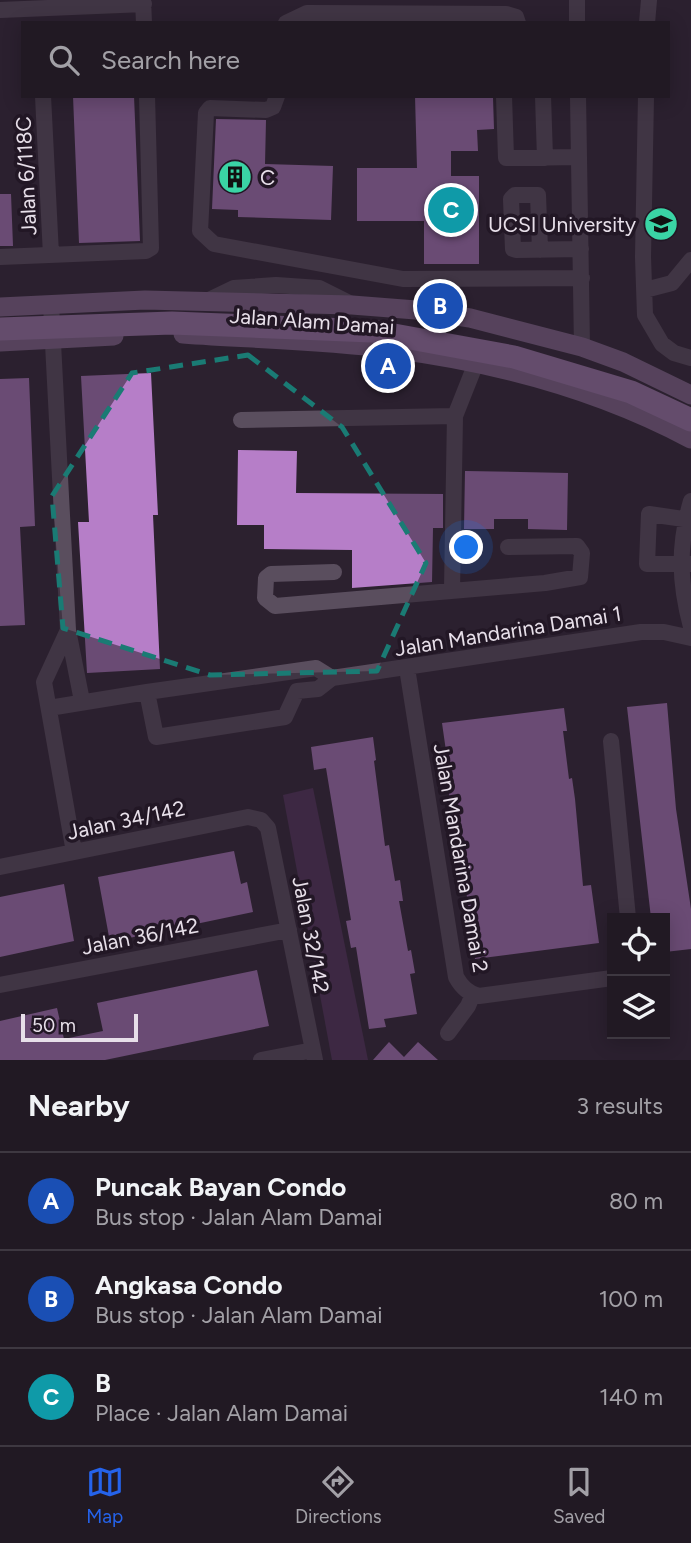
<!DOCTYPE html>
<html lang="en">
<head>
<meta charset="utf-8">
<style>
  body { margin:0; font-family:Figtree,sans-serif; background:#2d2630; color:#f1f3f6 }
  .controls { position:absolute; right:21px; bottom:21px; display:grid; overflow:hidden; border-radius:0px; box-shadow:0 4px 18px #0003 }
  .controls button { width:63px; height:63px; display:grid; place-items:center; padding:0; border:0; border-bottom:2px solid #3e3841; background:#211923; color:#f1f3f6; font:35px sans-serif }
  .scale { position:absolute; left:21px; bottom:18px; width:117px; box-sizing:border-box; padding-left:7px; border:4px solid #e7dfe9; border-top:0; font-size:19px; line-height:24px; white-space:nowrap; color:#e7dfe9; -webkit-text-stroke:5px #221725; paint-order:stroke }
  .you { position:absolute; left:467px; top:548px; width:24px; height:24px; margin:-18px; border:5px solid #fff; border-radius:50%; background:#1a73e8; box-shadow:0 0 0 10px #1a73e833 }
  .badge { display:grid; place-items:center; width:46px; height:46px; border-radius:50%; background:#2563eb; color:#fff; font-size:23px; font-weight:700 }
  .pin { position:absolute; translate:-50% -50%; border:4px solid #fff; box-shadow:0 2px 7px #0006 }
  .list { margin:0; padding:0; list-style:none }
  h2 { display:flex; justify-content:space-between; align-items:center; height:91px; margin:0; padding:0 28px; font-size:30px }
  h2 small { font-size:23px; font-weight:400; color:#a2a0a6 }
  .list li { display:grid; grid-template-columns:46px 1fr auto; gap:21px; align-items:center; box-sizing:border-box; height:98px; padding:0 28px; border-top:2px solid #3e3841 }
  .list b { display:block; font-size:26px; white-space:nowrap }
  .list p { margin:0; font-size:23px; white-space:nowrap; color:#a2a0a6 }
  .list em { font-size:23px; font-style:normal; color:#a2a0a6 }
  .icon { flex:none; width:38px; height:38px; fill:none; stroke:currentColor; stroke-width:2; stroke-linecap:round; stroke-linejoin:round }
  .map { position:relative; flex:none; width:691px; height:1060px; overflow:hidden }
  .search { position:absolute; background:#211923; box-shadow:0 4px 18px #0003; left:21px; right:21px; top:21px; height:77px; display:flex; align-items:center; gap:18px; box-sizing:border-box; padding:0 24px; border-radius:0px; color:#a2a0a6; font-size:26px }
  .sheet { height:385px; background:#211923 }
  nav { display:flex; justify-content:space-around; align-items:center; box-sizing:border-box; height:98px; border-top:2px solid #3e3841; background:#211923; font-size:19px; color:#a2a0a6 }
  nav a { display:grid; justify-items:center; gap:4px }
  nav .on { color:#2563eb }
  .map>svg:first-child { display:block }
  .green { fill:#52315c }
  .building { fill:#b67ec8 }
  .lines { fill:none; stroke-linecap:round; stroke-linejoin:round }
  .minor { stroke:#5a4e5e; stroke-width:16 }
  .major { stroke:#896c93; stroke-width:19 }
  .highway { stroke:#a980b6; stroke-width:23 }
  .marked { fill:none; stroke:#1a7b74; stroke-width:5; stroke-dasharray:14 9; stroke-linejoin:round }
  .labels { text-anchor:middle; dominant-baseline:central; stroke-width:7; stroke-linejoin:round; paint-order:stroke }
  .street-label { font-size:21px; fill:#e7dfe9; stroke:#221725 }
  .poi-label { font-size:21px; fill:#e7dfe9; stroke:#221725; text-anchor:start }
</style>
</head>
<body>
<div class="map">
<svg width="691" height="1060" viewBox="0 0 691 1060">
  <rect width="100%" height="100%" fill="#2c212f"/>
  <path class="green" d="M313 788 368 1060H332L283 795Z"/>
  <path class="building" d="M73 96H134L140 241 79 243Z
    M415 96 493 98 494 129 477 130 478 151H451V176H479V264H424V221H357V168H417Z
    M216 119 266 120 265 164 333 166 331 220 238 217V210L212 209Z
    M0 194H11L13 246H0Z
    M151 373 158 515H153L160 669 87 673 78 522H89L81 376Z
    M29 378 35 526 20 527 25 625 0 626V379Z
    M238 450 297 451 296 493 443 494V528H433L432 582 352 588V550L264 549V525H237Z
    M465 471 568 473 567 530 528 529V519H494V529H464Z
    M667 703 676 809 691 909V949L665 952V918H651L627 707Z
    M564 708 567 731H563L569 779 572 778 575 799 583 886 591 885 599 943 475 959 461 851 458 852 447 781 444 758H447L442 723Z
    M373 737 376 760 374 761 385 846 389 845 395 881 400 880 403 901H399L408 951 411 950 415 973 410 974 417 1014 384 1019 386 1027 369 1029 356 947 351 948 346 921 351 920 326 768 314 770 311 747Z
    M234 851 241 884 247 882 253 912 110 942 98 877Z
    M64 884 74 941 0 957V897Z
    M257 970 269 1026 105 1060H0V1021L57 1008 64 1039 103 1031 97 1003Z
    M389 1042 404 1057 418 1042 438 1060H373Z"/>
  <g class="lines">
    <path class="minor" d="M143 0 144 23
      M577 0V23
      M0 10 144 4
      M286 23 307 13 506 14 516 17 518 23
      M647 23 649 0
      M43 96 51 255
      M277 96 273 107 266 110 210 108 206 113 200 231 214 244 403 279 582 278
      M504 96 506 158 579 157
      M543 96 545 158
      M578 96 582 347
      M646 96 643 257 645 315 662 344 674 353 691 358
      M540 250 538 195H515L511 199 513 249 516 250 581 249
      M0 257 146 251 151 248 147 96
      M645 290 672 283 691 260
      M207 301 234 288 276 285 319 288 351 304
      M51 305 68 630 44 682 74 852
      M241 420 455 416
      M691 501C678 546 679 582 691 627
      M691 520 649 514 647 564H691
      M334 572 271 574 266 578 265 598 275 606 545 583 580 577 582 553 577 546 508 547
      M452 590 455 416 476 363
      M68 630 82 701
      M316 668 332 678 318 689 297 691 285 717 156 737 147 692Z
      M407 668 456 977C461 986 469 994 479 996L612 978
      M332 678 641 632H664L691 638
      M49 708 147 692
      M611 741 628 918
      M0 867 248 817 261 820 268 828 315 1060
      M0 985 289 930
      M448 1033 468 1006 473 994
      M261 1060 313 1050"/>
    <path class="major" d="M0 307 145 300 352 305 416 310 470 318 582 347 623 362 691 395
      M183 334C252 339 322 340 391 349 494 362 599 390 691 439
      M0 342 114 336"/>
    <path class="highway" d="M0 329 172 323 372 331 514 357 631 392 691 420"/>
  </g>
  <path d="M0 0H691V1060H0ZM248 355 342 427 426 563 377 671 210 675 63 628 52 496 132 373Z" fill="#2c212f" fill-opacity=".55" fill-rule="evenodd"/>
  <path class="marked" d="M248 355 342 427 426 563 377 671 210 675 63 628 52 496 132 373Z"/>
  <defs>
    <g id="building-disc" transform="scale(1.75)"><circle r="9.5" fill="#3ad4a5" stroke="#221725"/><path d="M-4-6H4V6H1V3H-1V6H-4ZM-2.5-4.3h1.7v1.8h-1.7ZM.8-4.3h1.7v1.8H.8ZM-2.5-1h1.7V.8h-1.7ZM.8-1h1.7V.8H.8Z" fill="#111"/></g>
    <g id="university-disc" transform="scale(1.75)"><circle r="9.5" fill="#3ad4a5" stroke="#221725"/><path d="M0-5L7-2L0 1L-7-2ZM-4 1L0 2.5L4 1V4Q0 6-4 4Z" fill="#111"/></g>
  </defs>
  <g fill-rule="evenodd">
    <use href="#building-disc" x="235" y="177"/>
    <use href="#university-disc" x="661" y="224"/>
  </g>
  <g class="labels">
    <g class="street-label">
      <text transform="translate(26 176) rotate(-93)">Jalan 6/118C</text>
      <text transform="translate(312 321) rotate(4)">Jalan Alam Damai</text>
      <text transform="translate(508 631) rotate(-9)">Jalan Mandarina Damai 1</text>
      <text transform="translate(126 820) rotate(-12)">Jalan 34/142</text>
      <text transform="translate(461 858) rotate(80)">Jalan Mandarina Damai 2</text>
      <text transform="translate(311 935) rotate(79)">Jalan 32/142</text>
      <text transform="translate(140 936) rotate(-11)">Jalan 36/142</text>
    </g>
    <g class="poi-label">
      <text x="260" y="177">C</text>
      <text x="636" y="224" text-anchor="end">UCSI University</text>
    </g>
  </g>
</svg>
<div class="controls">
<button><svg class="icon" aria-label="locate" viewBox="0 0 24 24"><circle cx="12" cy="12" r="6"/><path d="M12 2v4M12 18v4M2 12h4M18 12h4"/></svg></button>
<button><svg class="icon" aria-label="layers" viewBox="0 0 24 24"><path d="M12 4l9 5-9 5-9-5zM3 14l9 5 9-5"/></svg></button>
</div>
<div class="scale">50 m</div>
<div class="you"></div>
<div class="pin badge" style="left:388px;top:366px;background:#1a4fb4">A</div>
<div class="pin badge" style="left:440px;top:306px;background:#1a4fb4">B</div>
<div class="pin badge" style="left:451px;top:210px;background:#0f9aa8">C</div>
<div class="search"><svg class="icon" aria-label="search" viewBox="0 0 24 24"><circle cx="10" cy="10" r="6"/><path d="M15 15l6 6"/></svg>Search here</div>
</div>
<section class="sheet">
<h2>Nearby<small>3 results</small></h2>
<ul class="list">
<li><span class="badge" style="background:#1a4fb4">A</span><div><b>Puncak Bayan Condo</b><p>Bus stop · Jalan Alam Damai</p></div><em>80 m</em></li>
<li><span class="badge" style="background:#1a4fb4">B</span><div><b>Angkasa Condo</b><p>Bus stop · Jalan Alam Damai</p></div><em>100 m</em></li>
<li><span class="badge" style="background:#0f9aa8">C</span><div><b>B</b><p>Place · Jalan Alam Damai</p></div><em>140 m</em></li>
</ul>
</section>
<nav>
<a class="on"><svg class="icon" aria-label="map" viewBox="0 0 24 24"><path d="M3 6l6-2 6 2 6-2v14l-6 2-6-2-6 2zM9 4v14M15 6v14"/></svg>Map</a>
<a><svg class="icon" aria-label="directions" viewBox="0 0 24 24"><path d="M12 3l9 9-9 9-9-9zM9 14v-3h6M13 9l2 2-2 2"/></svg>Directions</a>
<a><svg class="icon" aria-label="saved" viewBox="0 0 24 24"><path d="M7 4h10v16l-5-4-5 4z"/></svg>Saved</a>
</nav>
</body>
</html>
